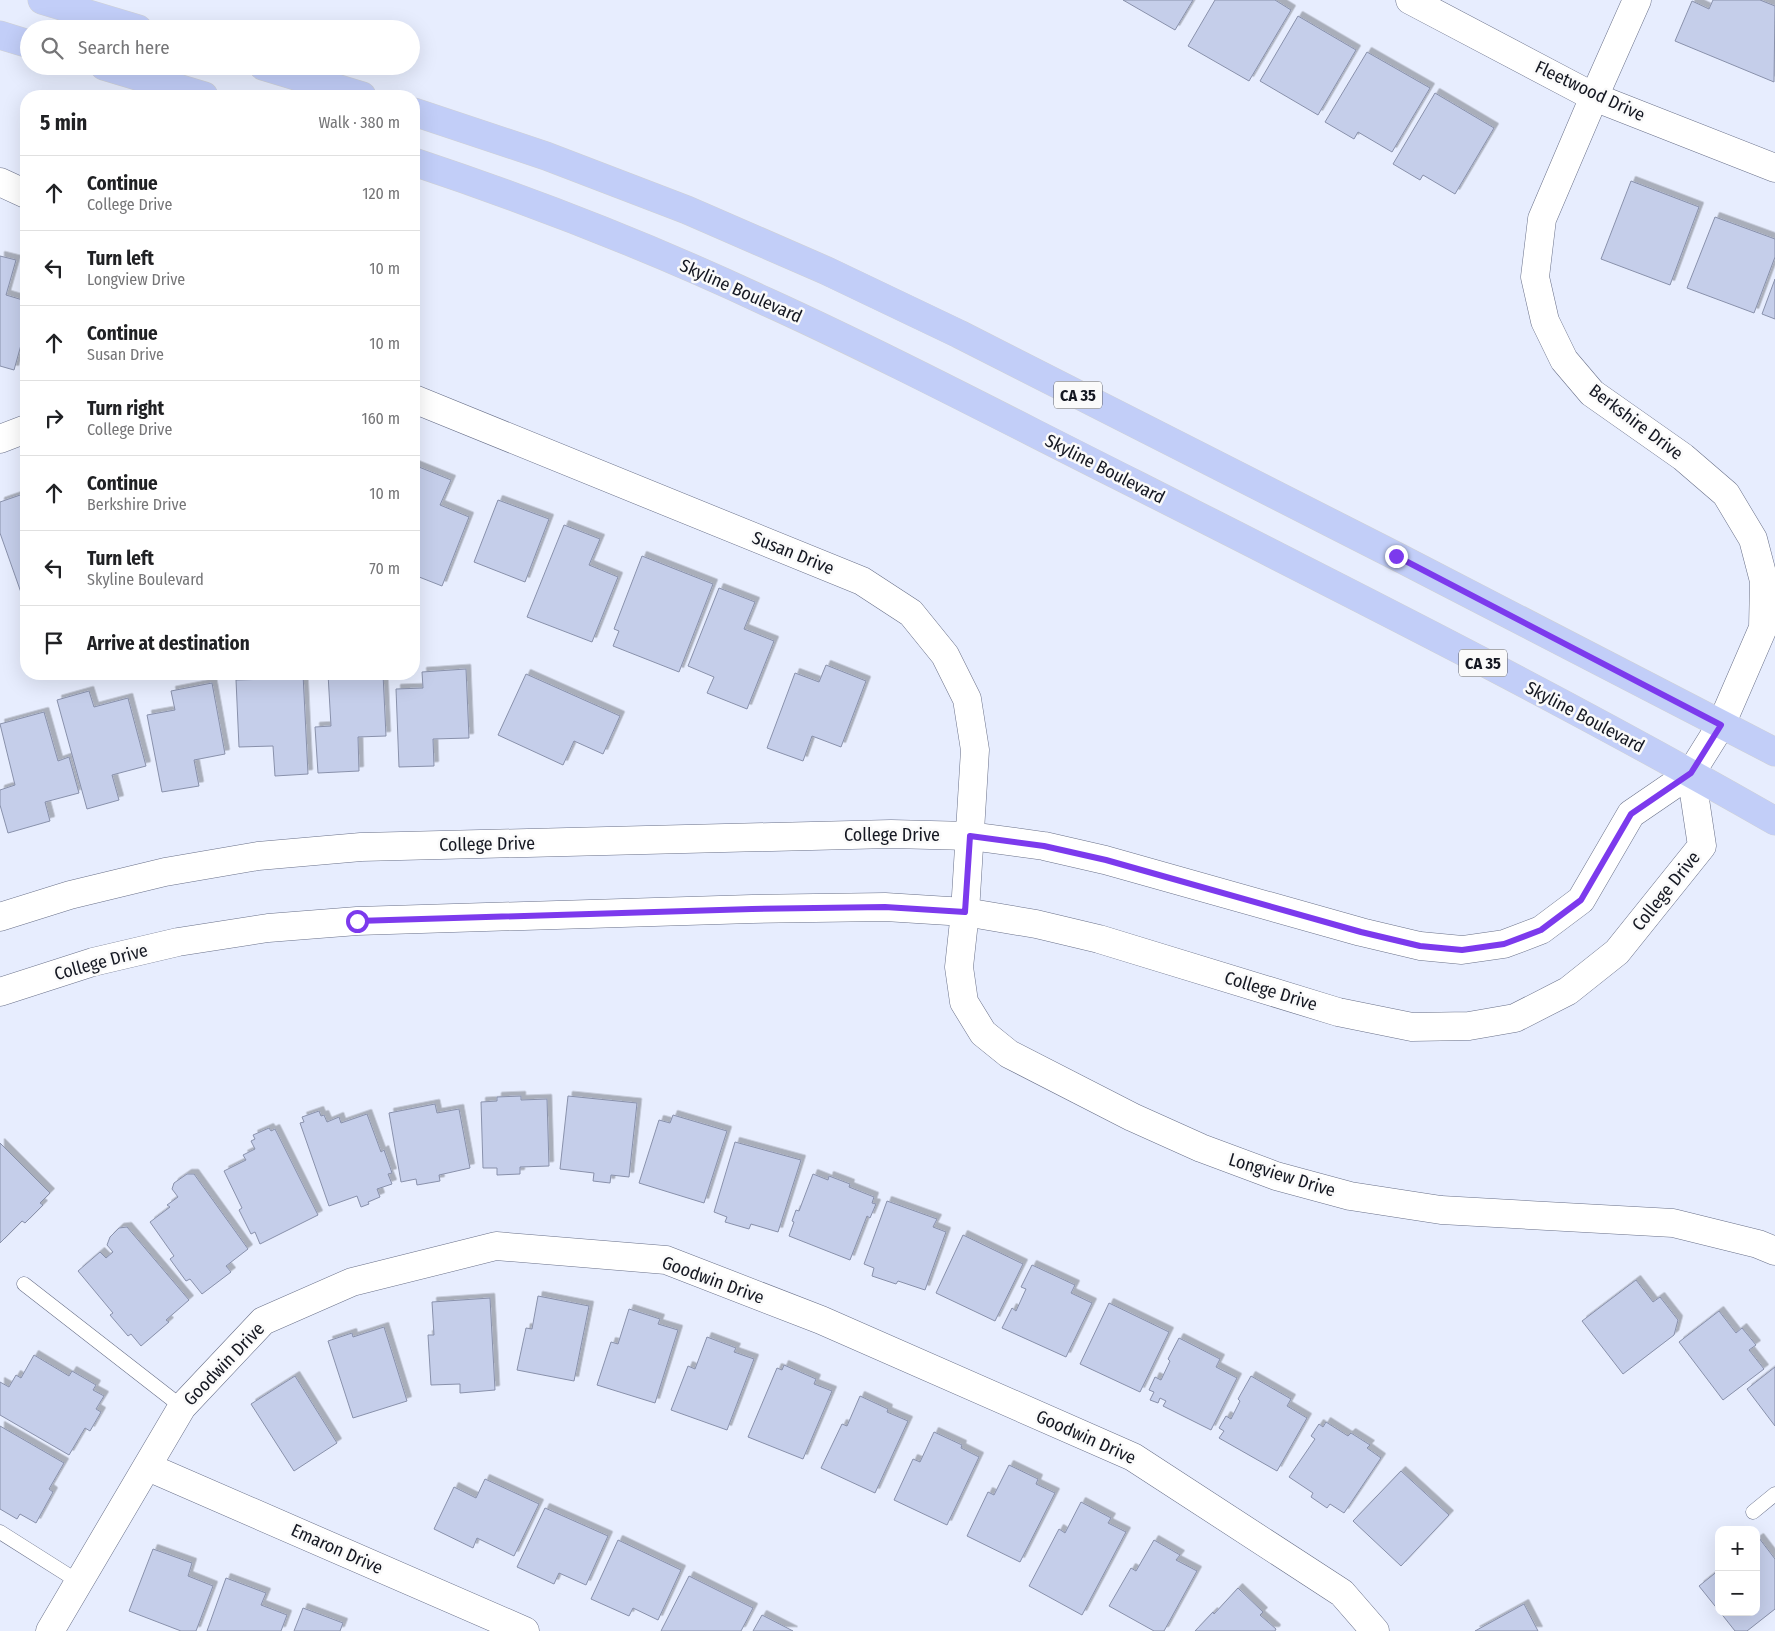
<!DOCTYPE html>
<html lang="en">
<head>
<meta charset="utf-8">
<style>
  body { margin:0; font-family:"Fira Sans Condensed",sans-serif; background:#f2f2f2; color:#202124 }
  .controls { position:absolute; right:15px; bottom:15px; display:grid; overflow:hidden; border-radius:10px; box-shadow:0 5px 20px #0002 }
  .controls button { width:45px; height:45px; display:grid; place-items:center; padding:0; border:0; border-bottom:1px solid #e0e0e0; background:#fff; color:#202124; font:25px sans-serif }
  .stop { position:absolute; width:15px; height:15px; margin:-11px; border:4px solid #7c3aed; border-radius:50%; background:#fff }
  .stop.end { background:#7c3aed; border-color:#fff; box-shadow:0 1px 5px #0008 }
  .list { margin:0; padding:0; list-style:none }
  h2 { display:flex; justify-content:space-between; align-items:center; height:65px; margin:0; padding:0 20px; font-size:21px }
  h2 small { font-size:16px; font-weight:400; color:#757577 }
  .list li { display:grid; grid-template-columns:32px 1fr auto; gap:15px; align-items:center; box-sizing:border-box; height:75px; padding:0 20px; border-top:1px solid #e0e0e0 }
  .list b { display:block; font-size:19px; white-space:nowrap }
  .list p { margin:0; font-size:16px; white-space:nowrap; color:#757577 }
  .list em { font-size:16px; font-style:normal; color:#757577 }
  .icon { flex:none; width:28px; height:28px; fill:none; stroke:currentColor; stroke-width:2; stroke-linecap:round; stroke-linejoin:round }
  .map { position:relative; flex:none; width:1775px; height:1631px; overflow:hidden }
  .search { position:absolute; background:#fff; box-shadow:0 5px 20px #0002; left:20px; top:20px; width:400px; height:55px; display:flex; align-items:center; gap:12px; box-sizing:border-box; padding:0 18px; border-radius:28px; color:#757577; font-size:19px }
  .panel { position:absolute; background:#fff; box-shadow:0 5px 20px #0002; left:20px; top:90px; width:400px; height:590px; border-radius:20px }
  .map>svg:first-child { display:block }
  .building { fill:#c5ceea; stroke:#8991ab; filter:url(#shadow) }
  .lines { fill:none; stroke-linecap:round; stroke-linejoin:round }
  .lane-casing { stroke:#697089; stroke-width:15 }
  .street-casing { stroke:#697089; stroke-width:29 }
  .secondary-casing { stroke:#697089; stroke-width:29 }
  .primary-casing { stroke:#d0d1d3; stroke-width:29 }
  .lane { stroke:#fff; stroke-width:14 }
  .street { stroke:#fff; stroke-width:28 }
  .secondary { stroke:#fff; stroke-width:28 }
  .primary { stroke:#c2cef8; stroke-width:28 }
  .route { stroke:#7c3aed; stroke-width:6 }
  .labels { text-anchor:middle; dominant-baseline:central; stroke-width:5; stroke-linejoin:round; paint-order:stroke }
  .shield { fill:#fafafa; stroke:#5a5c63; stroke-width:1 }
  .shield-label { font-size:16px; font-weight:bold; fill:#151822 }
  .street-label { font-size:18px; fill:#151822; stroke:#fafafa }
</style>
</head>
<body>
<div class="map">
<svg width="1775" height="1631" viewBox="0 0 1775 1631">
  <defs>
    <filter id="shadow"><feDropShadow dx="4.5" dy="-4.5" stdDeviation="0" flood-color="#0004"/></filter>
  </defs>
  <rect width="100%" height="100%" fill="#e7edfe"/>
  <path class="building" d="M1123 0H1193L1175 30Z
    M1215 0H1275L1291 10 1249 81 1188 46Z
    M1713 0H1760L1775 6 1774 82 1675 41 1692 1 1709 9Z
    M1298 16 1356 50 1318 115 1260 81Z
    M1367 52 1430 88 1392 152 1358 132 1354 139 1325 122Z
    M1435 93 1494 128 1455 194 1423 175 1420 180 1393 164Z
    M1631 181 1699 207 1670 285 1601 259Z
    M1715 217 1775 239V257L1754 313 1687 288Z
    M0 256 16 260 6 295 26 301V327L14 370 0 366Z
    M1775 279V319L1762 314Z
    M414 465 451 480 440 505 469 517 442 586 414 575Z
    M26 493V600L24 601 0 533V502Z
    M498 500 549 519 525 582 474 562Z
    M564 525 600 539 589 565 618 577 592 642 527 617Z
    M642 556 713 584 679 672 613 646 619 631 614 629Z
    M719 588 755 602 744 629 774 641 747 709 707 693 714 677 688 666Z
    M826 665 866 681 841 747 812 736 803 761 767 748 795 673 819 682Z
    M466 669 469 738 433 739 434 766 399 767 396 689 423 688 422 672Z
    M270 674H303L308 774 275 776 273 746 239 747 236 680 271 679Z
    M328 674H383L386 736 358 737 359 771 318 773 315 727 331 726Z
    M526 674 620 716 603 754 574 741 563 765 498 735Z
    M212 683 225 754 194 760 199 786 162 792 147 715 175 710 171 691Z
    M89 691 94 707 128 698 146 766 112 775 119 800 87 809 57 700Z
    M44 712 58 761 69 757 79 793 45 802 50 821 8 833 0 805V790L15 785 0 724Z
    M521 1096V1100L547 1099 549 1166 520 1167V1174L497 1175V1168H483L481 1102 497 1101V1097Z
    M568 1096 637 1103 629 1177 611 1175 610 1183 593 1181 594 1173 560 1169Z
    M435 1104 437 1113 459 1109 470 1168 439 1175 440 1181 417 1185 416 1179 401 1182 389 1113Z
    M319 1111 321 1116 324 1115 327 1122 339 1117 341 1123 367 1114 381 1152 384 1150 392 1173 388 1174 392 1184 377 1189 380 1197 368 1202 369 1204 361 1207 357 1196 329 1206 300 1123 304 1122 302 1117Z
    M673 1115 727 1131 704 1203 639 1183 659 1120 670 1123Z
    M269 1128 271 1131 275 1129 318 1215 260 1244 255 1232 251 1234 239 1210 242 1208 224 1171 246 1160 243 1155 255 1149 251 1141 255 1139 253 1135Z
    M735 1142 801 1160 778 1232 751 1224 749 1229 725 1222 727 1217 714 1212Z
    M0 1143 50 1193 40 1203 43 1205 25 1223 22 1221 0 1243Z
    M187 1174H194L248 1249 226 1266 231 1272 202 1294 190 1279 186 1281 170 1259 174 1256 150 1222 170 1207 167 1205 178 1197 172 1189 174 1183Z
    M813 1174 828 1180 829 1176 850 1184 849 1187 874 1197 872 1203 876 1204 870 1218 867 1216 850 1260 789 1236 794 1222 792 1221 796 1210 799 1211Z
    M887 1201 937 1219 933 1227 946 1232 925 1290 898 1281 896 1284 872 1276 874 1268 864 1264Z
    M127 1227 189 1300 166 1320 169 1322 141 1346 131 1334 128 1336 110 1315 113 1313 78 1271 100 1252 106 1258 113 1252 107 1245 110 1237 119 1228Z
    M963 1235 1023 1264 995 1321 936 1293Z
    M1032 1265 1075 1285 1071 1293 1092 1303 1066 1357 1002 1328 1012 1308 1016 1311 1026 1289 1021 1287Z
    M1636 1280 1653 1302 1660 1297 1678 1320 1674 1335 1623 1374 1582 1321Z
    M538 1296 589 1306 574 1381 517 1370 526 1328 532 1329Z
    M490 1298 495 1390 460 1393V1384L431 1385 428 1335H434L432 1302Z
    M1109 1303 1169 1332 1140 1392 1080 1364Z
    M629 1309 660 1319 658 1324 678 1330 655 1403 597 1385 611 1342 618 1344Z
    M1719 1311 1736 1333 1742 1328 1756 1345 1749 1350 1764 1369 1723 1400 1679 1342Z
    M384 1327 407 1401 353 1418 328 1341 352 1333 353 1337Z
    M707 1337 736 1348 734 1352 754 1359 727 1430 671 1410 688 1366 695 1369Z
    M1179 1338 1220 1359 1216 1367 1237 1378 1211 1430 1163 1406 1166 1401 1160 1398 1158 1403 1150 1400 1154 1392 1149 1390 1155 1377 1161 1380 1170 1361 1168 1359Z
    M34 1355 69 1376 72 1371 96 1385 93 1390 104 1396 96 1409 101 1412 90 1431 85 1428 69 1455 0 1415V1382L9 1387 16 1375 21 1378Z
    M784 1365 816 1379 814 1384 832 1391 803 1459 748 1437 777 1368 782 1370Z
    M1775 1367V1426L1747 1389Z
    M295 1376 337 1443 294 1471 251 1404Z
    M1251 1376 1291 1399 1287 1406 1307 1418 1277 1471 1219 1438 1224 1431 1219 1428 1226 1416 1231 1419 1240 1401 1238 1399Z
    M860 1396 888 1409 887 1412 908 1421 875 1493 821 1468 842 1424 847 1426Z
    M1326 1422 1348 1436 1351 1433 1370 1445 1367 1448 1381 1458 1344 1513 1330 1504 1327 1508 1311 1497 1313 1493 1289 1477 1315 1439 1311 1436 1319 1424 1323 1427Z
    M0 1426 64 1463 49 1489 53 1492 36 1523 20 1514 17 1519 0 1509Z
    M934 1432 962 1445 961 1448 979 1457 947 1525 894 1500 913 1459 920 1462Z
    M1009 1465 1038 1479 1036 1484 1055 1493 1020 1562 967 1536 988 1492 994 1495Z
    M1401 1471 1449 1515 1401 1566 1353 1521Z
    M485 1479 539 1504 514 1556 477 1538 473 1548 434 1529 454 1487 476 1498Z
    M1081 1502 1111 1518 1108 1523 1126 1532 1082 1615 1029 1586 1059 1529 1065 1533Z
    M545 1508 608 1536 586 1585 559 1573 554 1584 517 1567Z
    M1759 1538 1775 1559V1609L1747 1631H1735L1720 1612H1756V1540Z
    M618 1540 681 1570 658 1620 633 1608 629 1616 591 1599Z
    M1154 1540 1180 1555 1176 1560 1197 1571 1164 1631H1154L1109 1606 1131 1568 1136 1571Z
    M153 1549 192 1563 188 1576 213 1586 196 1631H181L129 1611Z
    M1719 1570V1611L1699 1586Z
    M689 1576 753 1608 741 1631H661Z
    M226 1578 266 1593 261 1605 287 1615 281 1631H207Z
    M1238 1588 1263 1612 1260 1615 1276 1629 1275 1631H1195L1213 1612 1214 1614Z
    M1524 1604 1538 1631H1475Z
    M303 1608 343 1623 340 1631H294Z
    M762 1615 793 1631H753Z"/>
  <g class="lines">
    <g class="lane-casing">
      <path id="lane" d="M24 1284 182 1407
        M1753 1512 1775 1494
        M0 1532 79 1582"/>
    </g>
    <g class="street-casing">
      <path id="street" d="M1410 0 1594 97 1775 168
        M1637 0 1594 97 1542 219 1535 277 1545 321 1564 360 1592 393 1683 457 1726 494 1753 539 1764 581 1763 628 1721 725
        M0 182 26 194
        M414 399 862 581 911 613 945 655 967 699 975 750 965 912 959 967 964 1002 983 1033 1009 1054 1132 1117 1201 1148 1276 1176 1350 1196 1441 1210 1673 1223 1758 1244 1775 1251
        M0 439 26 429
        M148 1467 525 1631
        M50 1631 182 1407 263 1321 352 1282 496 1246 666 1260 821 1320 1133 1457 1342 1593 1375 1631"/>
    </g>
    <g class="secondary-casing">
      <path id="secondary" d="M0 917 70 895 165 872 258 856 361 847 891 834 970 836 1044 846 1105 860 1361 932 1420 946 1462 950 1504 944 1541 930 1581 900 1631 814 1691 773 1721 725
        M0 992 93 962 178 942 268 928 357 921 752 909 885 907 965 912 1036 924 1099 939 1338 1012 1412 1027 1469 1026 1515 1018 1568 991 1617 952 1702 846 1691 773"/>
    </g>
    <g class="primary-casing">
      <path id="primary" d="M42 0 138 29
        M0 35 29 44
        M104 66 204 96
        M263 66 362 96
        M414 112 546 156 687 210 827 271 959 334 1396 556 1775 752
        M414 162C534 202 652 248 767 302 892 359 1013 423 1135 484 1350 593 1566 701 1775 821"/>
    </g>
    <use href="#lane" class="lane"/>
    <use href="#street" class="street"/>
    <use href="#secondary" class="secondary"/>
    <use href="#primary" class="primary"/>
  </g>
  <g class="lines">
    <path class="route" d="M357 921 752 909 885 907 965 912 970 836 1044 846 1106 860 1361 932 1420 946 1462 950 1504 944 1541 930 1581 900 1631 814 1691 773 1721 725 1396 556"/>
  </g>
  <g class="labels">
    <g class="shield">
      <rect x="1054" y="381.5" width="48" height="27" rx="4"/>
      <rect x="1459" y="649.5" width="48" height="27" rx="4"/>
    </g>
    <g class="shield-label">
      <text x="1078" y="395">CA 35</text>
      <text x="1483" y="663">CA 35</text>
    </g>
    <g class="street-label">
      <text transform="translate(1590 91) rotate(25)">Fleetwood Drive</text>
      <text transform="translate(741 291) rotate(24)">Skyline Boulevard</text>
      <text transform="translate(1636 422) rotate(37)">Berkshire Drive</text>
      <text transform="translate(1105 469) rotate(27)">Skyline Boulevard</text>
      <text transform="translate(793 553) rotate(22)">Susan Drive</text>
      <text transform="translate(1585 717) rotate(28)">Skyline Boulevard</text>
      <text x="892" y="835">College Drive</text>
      <text transform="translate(487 844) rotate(-1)">College Drive</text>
      <text transform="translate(1666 891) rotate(-51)">College Drive</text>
      <text transform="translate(101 962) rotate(-15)">College Drive</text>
      <text transform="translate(1271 991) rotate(17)">College Drive</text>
      <text transform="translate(1282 1175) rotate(17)">Longview Drive</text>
      <text transform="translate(713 1280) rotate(20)">Goodwin Drive</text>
      <text transform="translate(224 1364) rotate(-46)">Goodwin Drive</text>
      <text transform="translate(1086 1437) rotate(24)">Goodwin Drive</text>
      <text transform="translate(337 1549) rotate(24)">Emaron Drive</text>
    </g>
  </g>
</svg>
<div class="controls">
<button>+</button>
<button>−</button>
</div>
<div class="stop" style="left:357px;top:921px"></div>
<div class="stop end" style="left:1396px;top:556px"></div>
<div class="search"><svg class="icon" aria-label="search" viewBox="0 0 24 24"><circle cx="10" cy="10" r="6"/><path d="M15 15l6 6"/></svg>Search here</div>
<section class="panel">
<h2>5 min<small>Walk · 380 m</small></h2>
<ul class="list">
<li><svg class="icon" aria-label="ahead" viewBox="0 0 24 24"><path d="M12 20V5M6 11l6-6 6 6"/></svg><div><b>Continue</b><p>College Drive</p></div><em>120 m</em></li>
<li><svg class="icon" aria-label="left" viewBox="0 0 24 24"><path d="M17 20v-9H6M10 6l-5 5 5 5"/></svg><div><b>Turn left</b><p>Longview Drive</p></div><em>10 m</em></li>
<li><svg class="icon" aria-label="ahead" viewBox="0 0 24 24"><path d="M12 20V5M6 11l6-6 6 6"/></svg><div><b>Continue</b><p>Susan Drive</p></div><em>10 m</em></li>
<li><svg class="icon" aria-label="right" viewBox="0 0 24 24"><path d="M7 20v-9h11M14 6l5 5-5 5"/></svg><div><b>Turn right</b><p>College Drive</p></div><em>160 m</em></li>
<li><svg class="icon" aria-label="ahead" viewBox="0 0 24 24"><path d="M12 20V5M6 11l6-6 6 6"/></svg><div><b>Continue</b><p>Berkshire Drive</p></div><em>10 m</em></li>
<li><svg class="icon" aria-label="left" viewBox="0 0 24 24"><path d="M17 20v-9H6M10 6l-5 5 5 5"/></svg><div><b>Turn left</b><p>Skyline Boulevard</p></div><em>70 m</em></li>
<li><svg class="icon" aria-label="arrive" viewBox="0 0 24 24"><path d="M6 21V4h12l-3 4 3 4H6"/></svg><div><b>Arrive at destination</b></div></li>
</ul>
</section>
</div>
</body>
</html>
